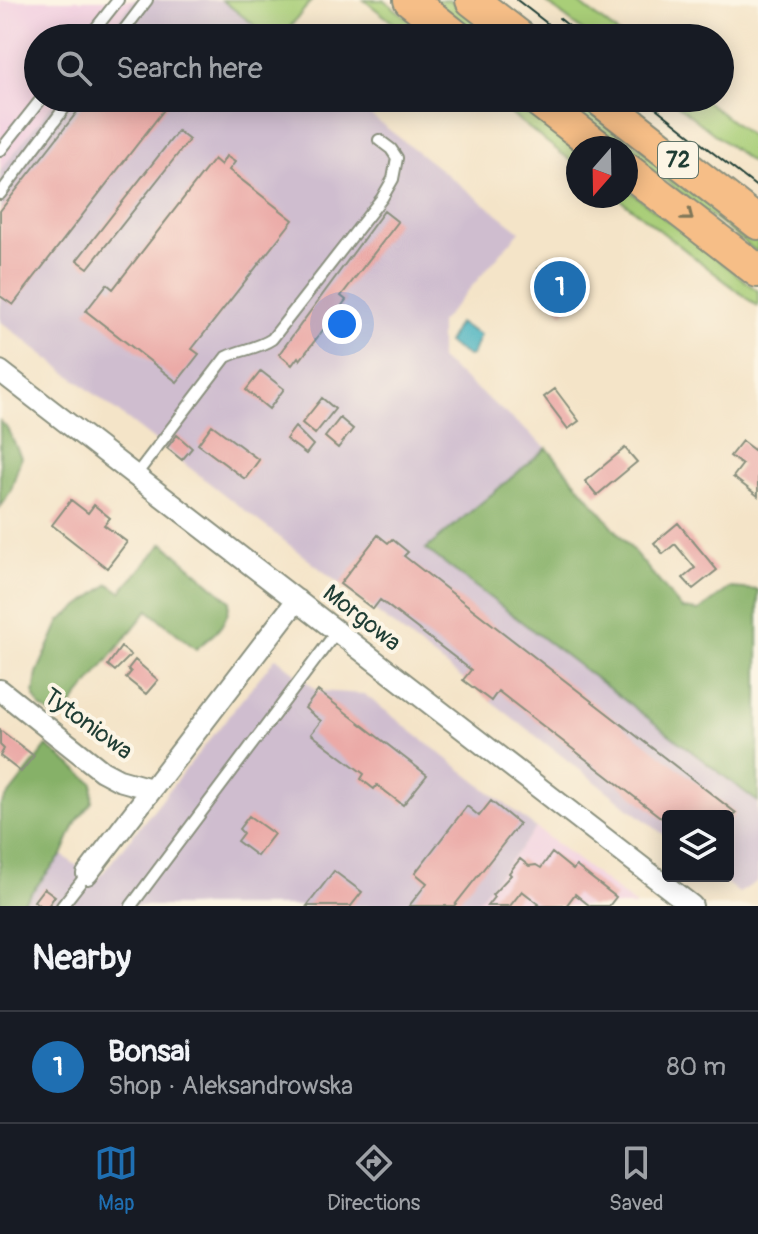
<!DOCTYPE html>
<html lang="en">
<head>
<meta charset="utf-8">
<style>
  body { margin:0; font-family:Pangolin,sans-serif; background:#20242c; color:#f1f3f6 }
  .controls { position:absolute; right:24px; bottom:24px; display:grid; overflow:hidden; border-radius:8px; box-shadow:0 4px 20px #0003 }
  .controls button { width:72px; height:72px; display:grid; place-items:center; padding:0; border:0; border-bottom:2px solid #363941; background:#171b24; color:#f1f3f6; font:40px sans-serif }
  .compass { position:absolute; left:566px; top:136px; width:72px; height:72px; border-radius:50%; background:#171b24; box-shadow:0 4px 20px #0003; rotate:200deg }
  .you { position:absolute; left:342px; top:324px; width:28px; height:28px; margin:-20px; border:6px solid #fff; border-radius:50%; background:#1a73e8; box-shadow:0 0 0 12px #1a73e833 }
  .badge { display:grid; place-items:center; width:52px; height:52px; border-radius:50%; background:#1f6fb2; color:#fff; font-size:26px; font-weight:700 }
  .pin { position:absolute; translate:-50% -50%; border:4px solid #fff; box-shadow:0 2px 8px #0006 }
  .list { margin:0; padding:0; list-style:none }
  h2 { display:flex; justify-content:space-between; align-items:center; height:104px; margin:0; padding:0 32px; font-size:34px }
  h2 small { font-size:26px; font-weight:400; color:#9ea1a6 }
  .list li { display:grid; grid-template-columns:52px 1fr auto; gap:24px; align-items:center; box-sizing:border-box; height:112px; padding:0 32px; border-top:2px solid #363941 }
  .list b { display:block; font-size:30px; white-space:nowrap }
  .list p { margin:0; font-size:26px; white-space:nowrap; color:#9ea1a6 }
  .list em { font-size:26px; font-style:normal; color:#9ea1a6 }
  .icon { flex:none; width:44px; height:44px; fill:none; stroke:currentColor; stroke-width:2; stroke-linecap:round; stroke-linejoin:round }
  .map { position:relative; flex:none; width:758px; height:906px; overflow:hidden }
  .search { position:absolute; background:#171b24; box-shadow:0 4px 20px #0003; left:24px; right:24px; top:24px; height:88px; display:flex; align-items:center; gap:20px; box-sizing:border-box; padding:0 28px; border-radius:44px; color:#9ea1a6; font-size:30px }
  .sheet { height:216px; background:#171b24 }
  nav { display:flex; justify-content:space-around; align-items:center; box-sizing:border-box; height:112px; border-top:2px solid #363941; background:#171b24; font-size:22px; color:#9ea1a6 }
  nav a { display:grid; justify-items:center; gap:4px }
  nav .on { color:#1f6fb2 }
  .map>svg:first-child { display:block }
  .built { fill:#f2cfe1 }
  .industrial { fill:#cfbdcf }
  .green { fill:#a9ce78; stroke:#648656; stroke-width:2 }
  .forest { fill:#86b168; stroke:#52774e; stroke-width:2 }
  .water { fill:#40afbd; stroke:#307678; stroke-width:2 }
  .building { fill:#ebaaa7 }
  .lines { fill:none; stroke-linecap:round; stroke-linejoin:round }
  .lane-casing { stroke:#8a907e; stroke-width:14 }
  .street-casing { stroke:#8a907e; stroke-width:24 }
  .primary-casing { stroke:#8a907e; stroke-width:36 }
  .lane { stroke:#fff; stroke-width:10 }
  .street { stroke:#fff; stroke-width:20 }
  .primary { stroke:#f6be87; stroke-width:32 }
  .tram { stroke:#1f3d34; stroke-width:2 }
  .oneway { stroke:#807759 }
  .labels { text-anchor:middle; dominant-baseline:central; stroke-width:8; stroke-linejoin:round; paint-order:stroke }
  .shield { fill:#fcf5e5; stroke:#617469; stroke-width:2 }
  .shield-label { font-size:22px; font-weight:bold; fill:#1f3d34 }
  .street-label { font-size:24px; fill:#1f3d34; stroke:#fcf5e5 }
</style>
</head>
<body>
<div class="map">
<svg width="758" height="906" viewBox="0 0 758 906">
  <rect width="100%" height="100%" fill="#fcf5e5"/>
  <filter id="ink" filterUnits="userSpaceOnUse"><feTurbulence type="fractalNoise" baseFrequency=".0125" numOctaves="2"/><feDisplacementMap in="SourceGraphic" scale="16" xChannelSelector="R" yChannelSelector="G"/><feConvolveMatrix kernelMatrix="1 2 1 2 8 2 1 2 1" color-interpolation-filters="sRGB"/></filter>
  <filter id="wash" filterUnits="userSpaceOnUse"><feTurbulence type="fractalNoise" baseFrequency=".006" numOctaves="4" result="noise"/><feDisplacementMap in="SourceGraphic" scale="32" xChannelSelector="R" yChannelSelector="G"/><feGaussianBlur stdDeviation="1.8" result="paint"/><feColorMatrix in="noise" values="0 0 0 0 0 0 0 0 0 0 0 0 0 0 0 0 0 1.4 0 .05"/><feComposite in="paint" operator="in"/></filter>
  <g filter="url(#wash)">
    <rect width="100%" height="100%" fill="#f4e4c8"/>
    <path class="built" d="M0 0H134L104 38H38V98H57L0 171Z
      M536 828 637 906H474Z"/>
    <path class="industrial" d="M134 0H222L271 38H104Z
      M57 98H348L520 231 440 323V359L547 448 426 549 758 802V881L739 893 717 876H728V816H668V838L0 321V171Z
      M276 657 318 691 364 694 536 828 474 906H20L62 855 97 880Z"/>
    <path class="green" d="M222 0H312L281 38H271Z
      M364 0H384L432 38H413Z
      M433 0H450L499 38H482Z
      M543 0H575L624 38H592Z
      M490 98H509L578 152V166Z
      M559 98H576L758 240V253Z
      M668 98H702L758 142V168Z
      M626 188 758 291V307L616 196H626Z"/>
    <path class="forest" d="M0 421 7 428 21 457 11 490 0 507Z
      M547 448 682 609 699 611 730 588 758 590V802L426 549Z
      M163 543 230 601C227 627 214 634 196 649L148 610 60 720 40 707 34 695 37 673 60 621 109 584 121 592Z
      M47 746 93 783 92 802 76 822 62 855 20 906H0V806Z"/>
    <path class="water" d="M458 323 480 335 472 355 468 356 447 343Z"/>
    <g id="blocks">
      <path class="building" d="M88 98H173L13 305 0 296V211Z
        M178 131 189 140 88 268 77 260Z
        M226 156 235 162 229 170 293 220 192 349 199 354 177 382 86 311 107 284 113 289 214 159 221 165Z
        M384 211 398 222 341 296 346 300 300 360 298 357 292 365 279 354Z
        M549 260 556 270 562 265 580 288 575 292 580 299 562 313 538 283 545 278 538 269Z
        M261 371 284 389 269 409 246 390Z
        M555 389 579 421 568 429 544 397Z
        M322 398 335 409 315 434 302 423Z
        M340 418 353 429 338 448 325 437Z
        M212 425 259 460 245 479 198 444Z
        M295 427 313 445 306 454 286 439Z
        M177 435 192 448 182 460 167 448Z
        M742 441 754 450 758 444V496L733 477 742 465 730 456Z
        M625 448 637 462 597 495 585 481Z
        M71 500 88 513 94 505 110 518 104 525 127 542 107 568 52 525Z
        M678 523 717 570 693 589 683 578 695 568 675 544 663 554 654 543Z
        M378 535 388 543 392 539 408 552 404 556 736 813 728 823V816H668V823L498 691 491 701 463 680 471 670 380 600 373 609 340 584Z
        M121 647 131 655 115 671 108 665Z
        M135 660 158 680 146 694 126 678 131 672 128 669Z
        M318 691 427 775 403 805 377 785 374 789 361 779 364 774 311 734 321 721 305 708Z
        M0 730 34 756 21 772 0 756 4 749 0 745Z
        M491 801 519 824 454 906H409L427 883 415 873 467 806 479 816Z
        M249 816 274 834 257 856 237 841 243 833 239 829Z
        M552 853 573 870 576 866 616 897 609 906H590L575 894 566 906H537L539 904 522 891 510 906H487L494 897 492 895 511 875 509 873 520 859 529 866 536 865 541 868Z
        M334 871 362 892 351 906H307Z
        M44 888 55 896 48 906H40L34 901Z"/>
    </g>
  </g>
  <g filter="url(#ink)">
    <use href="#blocks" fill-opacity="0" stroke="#8a907e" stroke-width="2"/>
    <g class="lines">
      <g class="lane-casing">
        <path id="lane" d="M88 38 118 0
          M118 38 147 0
          M0 151 42 98
          M0 194 72 98
          M135 476 226 357C242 349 257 349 272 339L382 198 393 179 397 158 391 149 379 140
          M62 906 87 874
          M131 906 337 631"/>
      </g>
      <g class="street-casing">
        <path id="street" d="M0 371 692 906
          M0 690 102 771 119 780 151 789
          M87 874 297 600"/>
      </g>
      <g class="primary-casing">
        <path id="primary" d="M410 0 458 38
          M472 0 521 38
          M535 98 600 148
          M598 98 758 223
          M626 169 758 271"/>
      </g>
      <use href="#lane" class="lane"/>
      <use href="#street" class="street"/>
      <use href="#primary" class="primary"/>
      <path class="tram" d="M517 0 566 38
        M559 18 584 38
        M643 98 758 188"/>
    </g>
    <defs><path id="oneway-chevron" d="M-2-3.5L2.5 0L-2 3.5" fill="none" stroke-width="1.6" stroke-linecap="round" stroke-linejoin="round" transform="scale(2)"/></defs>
    <use class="oneway" href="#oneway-chevron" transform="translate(688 216) rotate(38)"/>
  </g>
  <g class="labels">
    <rect class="shield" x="658" y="142" width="40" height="36" rx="6"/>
    <g class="shield-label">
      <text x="678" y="160">72</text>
    </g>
    <g class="street-label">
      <text transform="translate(362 618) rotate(38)">Morgowa</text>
      <text transform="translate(88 724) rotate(36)">Tytoniowa</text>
    </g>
  </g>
</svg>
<div class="controls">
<button><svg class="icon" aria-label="layers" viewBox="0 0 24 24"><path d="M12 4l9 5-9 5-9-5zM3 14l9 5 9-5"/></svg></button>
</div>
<svg class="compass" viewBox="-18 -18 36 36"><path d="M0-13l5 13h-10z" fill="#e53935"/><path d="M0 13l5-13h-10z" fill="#9ea1a6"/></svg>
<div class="you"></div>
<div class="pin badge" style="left:560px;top:287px">1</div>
<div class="search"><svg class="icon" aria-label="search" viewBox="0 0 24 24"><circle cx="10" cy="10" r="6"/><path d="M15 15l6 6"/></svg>Search here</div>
</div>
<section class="sheet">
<h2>Nearby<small></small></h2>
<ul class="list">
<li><span class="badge">1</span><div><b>Bonsai</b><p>Shop · Aleksandrowska</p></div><em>80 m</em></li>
</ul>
</section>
<nav>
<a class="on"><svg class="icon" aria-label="map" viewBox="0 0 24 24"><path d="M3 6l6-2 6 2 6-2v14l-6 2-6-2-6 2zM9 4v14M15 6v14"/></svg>Map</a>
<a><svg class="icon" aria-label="directions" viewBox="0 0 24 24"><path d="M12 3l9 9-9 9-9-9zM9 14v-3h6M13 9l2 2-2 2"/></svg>Directions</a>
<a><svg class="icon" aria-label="saved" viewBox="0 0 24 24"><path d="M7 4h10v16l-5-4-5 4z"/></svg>Saved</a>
</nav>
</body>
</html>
